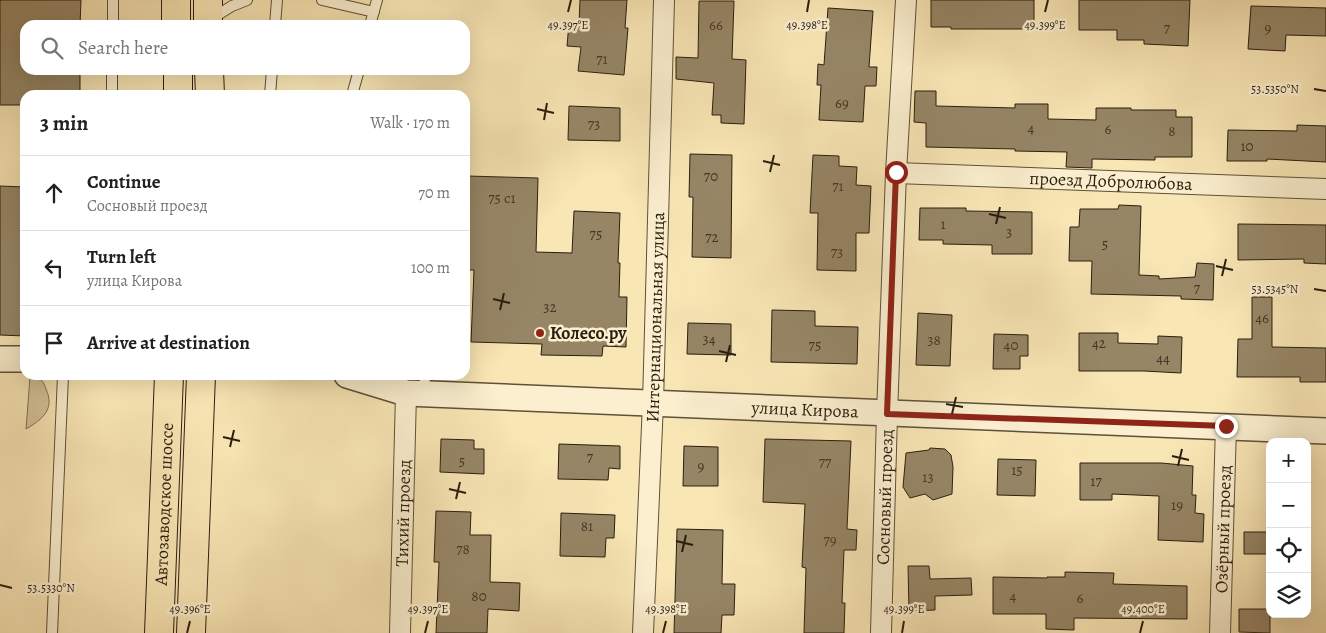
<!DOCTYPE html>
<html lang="en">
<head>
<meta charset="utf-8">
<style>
  body { margin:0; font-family:Alegreya,serif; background:#f6f6f6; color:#202124 }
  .controls { position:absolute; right:15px; bottom:15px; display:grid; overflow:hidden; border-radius:10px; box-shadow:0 5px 20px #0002 }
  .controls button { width:45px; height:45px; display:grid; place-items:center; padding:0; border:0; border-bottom:1px solid #e0e0e0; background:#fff; color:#202124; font:25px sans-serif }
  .stop { position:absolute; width:15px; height:15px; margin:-11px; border:4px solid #8f2418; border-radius:50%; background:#fff }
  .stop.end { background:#8f2418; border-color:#fff; box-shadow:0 1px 5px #0008 }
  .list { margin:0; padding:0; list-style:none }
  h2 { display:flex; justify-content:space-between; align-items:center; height:65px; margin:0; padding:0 20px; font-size:21px }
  h2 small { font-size:16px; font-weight:400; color:#757577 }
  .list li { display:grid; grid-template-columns:32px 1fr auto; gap:15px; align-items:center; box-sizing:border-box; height:75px; padding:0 20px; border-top:1px solid #e0e0e0 }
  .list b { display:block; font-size:19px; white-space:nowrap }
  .list p { margin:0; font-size:16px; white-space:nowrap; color:#757577 }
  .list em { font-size:16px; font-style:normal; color:#757577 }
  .icon { flex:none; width:28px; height:28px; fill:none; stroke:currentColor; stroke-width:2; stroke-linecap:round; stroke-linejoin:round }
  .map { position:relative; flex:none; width:1326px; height:633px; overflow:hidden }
  .search { position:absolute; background:#fff; box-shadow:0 5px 20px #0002; left:20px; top:20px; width:450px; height:55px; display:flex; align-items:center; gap:12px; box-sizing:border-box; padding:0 18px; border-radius:15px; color:#757577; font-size:19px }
  .panel { position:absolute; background:#fff; box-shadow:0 5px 20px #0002; left:20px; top:90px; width:450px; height:290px; border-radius:15px }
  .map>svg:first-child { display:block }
  .green { fill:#d6c499; stroke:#807154 }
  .building { fill:#968666; stroke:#2a1e10 }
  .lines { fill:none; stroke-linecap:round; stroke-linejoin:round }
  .service-casing { stroke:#5e5039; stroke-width:12 }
  .minor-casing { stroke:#5e5039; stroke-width:22 }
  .tertiary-casing { stroke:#5e5039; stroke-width:28 }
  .primary-casing { stroke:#2a1e10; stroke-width:30 }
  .service { stroke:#fbefcf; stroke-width:10 }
  .minor { stroke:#fbefcf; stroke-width:20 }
  .tertiary { stroke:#fbefcf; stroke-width:25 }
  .primary { stroke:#f9e6b5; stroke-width:28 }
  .route { stroke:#8f2418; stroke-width:6 }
  .ticks { fill:none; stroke:#2a1e10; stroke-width:2 }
  .poi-dot { fill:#8f2418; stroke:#fbefcf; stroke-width:2 }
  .labels { text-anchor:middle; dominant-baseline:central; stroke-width:5; stroke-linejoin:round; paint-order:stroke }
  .number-label { font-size:15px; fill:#453826 }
  .street-label { font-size:18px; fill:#2a1e10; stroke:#fbefcf }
  .poi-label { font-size:18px; font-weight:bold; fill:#2a1e10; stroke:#fbefcf; text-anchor:start }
  .ticks-label { font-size:12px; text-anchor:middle; fill:#2a1e10; stroke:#fbefcf; stroke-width:5; stroke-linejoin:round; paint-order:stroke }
</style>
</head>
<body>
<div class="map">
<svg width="1326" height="633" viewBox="0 0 1326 633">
  <rect width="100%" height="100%" fill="#f9e6b5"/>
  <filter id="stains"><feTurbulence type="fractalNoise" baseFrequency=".004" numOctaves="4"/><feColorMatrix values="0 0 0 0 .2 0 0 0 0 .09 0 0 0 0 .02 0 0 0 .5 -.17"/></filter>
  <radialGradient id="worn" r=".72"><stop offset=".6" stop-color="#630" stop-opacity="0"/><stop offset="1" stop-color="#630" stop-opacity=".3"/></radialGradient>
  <path class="green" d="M33 376C40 377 44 382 46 389 55 409 43 419 26 429L30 377Z"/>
  <path class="building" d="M0 0H81L80 25H25V70H80V95H25V105H0Z
    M580 0H627L625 28H628L624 75 578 71 581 47 567 46 569 23 579 24Z
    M931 0H1034V29H951V27H931Z
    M1079 0H1190L1188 46 1144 44V40H1117V30H1079Z
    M699 1H734L732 59 746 60 744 124 721 123V115H712L714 83 676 79V57L698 58Z
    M1251 6 1326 8V36L1286 35 1285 51 1248 49Z
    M828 8 873 11 869 67H877L876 86H865L863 122 819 120 821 85H817L818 64 824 65Z
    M915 91H936V106L1015 108V104H1048V119L1096 120V108H1131V110H1176V117H1192V157H1155V160L1092 159V168L1066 167 1067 152 1015 151V149L926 147V123L914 122Z
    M569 106 620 108V141L568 140Z
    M1297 125 1326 126V162L1267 159V161H1227L1228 130 1297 131Z
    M690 154 732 155 731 258 692 257 693 197H689Z
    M813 155 839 156V166L857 167 856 185 871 186 869 233H856V271L817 270 818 213H810Z
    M467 176 538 178 536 252 572 253 574 211 620 213 618 263H620L619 297H627L626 347 603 346 602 356 541 355 542 344 471 342 474 270H465Z
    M0 186 25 187V336L0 335Z
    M1119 205 1141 206 1139 275 1159 276V279L1195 277 1197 263 1214 264 1213 300 1181 299V296L1091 294 1092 261H1069L1070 227H1079L1080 209H1118Z
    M920 208H966V211L1032 212V254H992V245L943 244V240H919Z
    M1238 224 1326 225V264L1304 263V259L1238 260Z
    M1252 297H1272V347L1326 348V382H1300V377H1237L1238 339H1252Z
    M772 310 815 311V326L858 327 857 364 771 362Z
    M918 313 952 315 950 366 916 365Z
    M688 323 731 324V355L687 354Z
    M1079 333H1118V343L1158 344V336L1182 337 1181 373 1144 371H1079Z
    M994 334 1028 335V356H1020V369H993Z
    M441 439 474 440V449H484V474L440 472Z
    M765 439 851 441 847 529 857 530 856 550H844L842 603H845L844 633H804L806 568 802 567 805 504 763 502Z
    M559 444 620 446V469L609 468 608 480 558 479Z
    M684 446 718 447V486H683Z
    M930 448 945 449 951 455 953 467 952 494 933 500 925 494 910 498 903 487 906 453 929 450Z
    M998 459 1036 460 1035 496 997 495Z
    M1080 463H1161L1193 466 1192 495H1196L1195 513 1204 514 1203 542 1158 540 1159 496 1112 494V500H1080Z
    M436 511 471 512 470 535H491L490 582 520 583 519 611 488 609 487 633H436L439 562H434Z
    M561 513 615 515 614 538H606L605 557 560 556Z
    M677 529 723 530 722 584H735L734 615H722L721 633H674Z
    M1244 532H1270V554H1244Z
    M908 566H929L930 579 971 578 972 595 935 596V610L909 611Z
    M1065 572 1114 573 1113 584 1187 586V619L1074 618V630L1046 629V614H993V577L1047 578V577H1065Z
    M1239 609H1270V633L1239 632Z"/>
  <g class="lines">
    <g class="service-casing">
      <path id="service" d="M322 0 374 12
        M211 19 232 6 247 0
        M113 25V0
        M275 25 277 0
        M370 25 377 0
        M112 95V70
        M270 95 272 70
        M352 95 359 70
        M424 393 425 375
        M52 633 63 375"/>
    </g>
    <g class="minor-casing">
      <g id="minor">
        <path id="s1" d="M896 173 1326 189"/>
        <path id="s2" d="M400 633 406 393"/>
        <path id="s3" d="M643 633 653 403 664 0"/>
        <path id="s4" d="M881 633 887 414 896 173 906 0"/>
        <path id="s5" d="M1220 633 1226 426"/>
      </g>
    </g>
    <g class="tertiary-casing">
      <g id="tertiary">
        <path d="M0 359H25"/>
        <path id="s6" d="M347 375 406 393 1326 431"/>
      </g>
    </g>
    <g class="primary-casing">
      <g id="primary">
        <path d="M176 0V25"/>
        <path d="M208 0V25"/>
        <path d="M178 70V95"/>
        <path d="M209 70 210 95"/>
        <path id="s7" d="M159 633 169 375"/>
        <path d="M191 633 201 375"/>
      </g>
    </g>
    <use href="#service" class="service"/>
    <use href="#minor" class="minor"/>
    <use href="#tertiary" class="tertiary"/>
    <use href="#primary" class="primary"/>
  </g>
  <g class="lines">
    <path class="route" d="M896 172 887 414 1226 426"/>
  </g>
  <path class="ticks" d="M568 12 571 0M807 12 809 0M1045 12 1048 0M1314 89 1326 91M537 109 554 113M544 120 547 103M763 161 780 165M770 172 774 155M989 214 1006 218M996 224 1000 207M1216 266 1233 270M1222 276 1226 259M1314 289 1326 291M493 299 510 303M500 310 504 293M719 351 736 355M726 362 730 345M946 404 963 407M952 414 956 397M223 437 240 441M230 447 234 430M1172 456 1189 460M1178 466 1182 449M449 489 466 493M456 499 460 482M676 541 693 545M682 552 686 535M0 585 12 588M187 633 190 621M425 633 428 621M663 633 666 621M902 633 904 621M1140 633 1143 621"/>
  <circle class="poi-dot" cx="540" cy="333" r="5"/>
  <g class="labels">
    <g class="number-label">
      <text x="716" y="25">66</text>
      <text x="1167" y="28">7</text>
      <text x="1268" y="28">9</text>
      <text x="602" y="59">71</text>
      <text x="842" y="103">69</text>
      <text x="594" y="124">73</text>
      <text x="1031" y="128">4</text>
      <text x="1108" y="129">6</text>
      <text x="1172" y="131">8</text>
      <text x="1247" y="146">10</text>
      <text x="711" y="176">70</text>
      <text x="838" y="186">71</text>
      <text x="502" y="198">75 с1</text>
      <text x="943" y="224">1</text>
      <text x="1009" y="232">3</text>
      <text x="596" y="234">75</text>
      <text x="712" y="237">72</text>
      <text x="1105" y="244">5</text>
      <text x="837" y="252">73</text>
      <text x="1197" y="288">7</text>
      <text x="550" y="307">32</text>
      <text x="1262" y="318">46</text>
      <text x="709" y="339">34</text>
      <text x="934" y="340">38</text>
      <text x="1099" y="343">42</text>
      <text x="815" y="345">75</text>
      <text x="1011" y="345">40</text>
      <text x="1163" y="358">44</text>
      <text x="590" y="457">7</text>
      <text x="462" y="461">5</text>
      <text x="825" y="462">77</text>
      <text x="701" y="466">9</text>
      <text x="1017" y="470">15</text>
      <text x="928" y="477">13</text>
      <text x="1096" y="481">17</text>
      <text x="1177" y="505">19</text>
      <text x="587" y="526">81</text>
      <text x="830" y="540">79</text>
      <text x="463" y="549">78</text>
      <text x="479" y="596">80</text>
      <text x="1013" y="596">4</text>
      <text x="1080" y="598">6</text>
    </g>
    <g class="street-label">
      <text stroke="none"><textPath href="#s1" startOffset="215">проезд Добролюбова</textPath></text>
      <text stroke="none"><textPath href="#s3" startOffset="316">Интернациональная улица</textPath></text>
      <text stroke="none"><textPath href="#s6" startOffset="461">улица Кирова</textPath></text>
      <text stroke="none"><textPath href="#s4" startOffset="136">Сосновый проезд</textPath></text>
      <text stroke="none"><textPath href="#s7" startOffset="129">Автозаводское шоссе</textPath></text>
      <text stroke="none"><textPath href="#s2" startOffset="120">Тихий проезд</textPath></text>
      <text stroke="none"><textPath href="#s5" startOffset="104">Озёрный проезд</textPath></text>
    </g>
    <g class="poi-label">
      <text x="550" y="333">Колесо.ру</text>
    </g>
  </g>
  <g class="ticks-label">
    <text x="568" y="29">49.397°E</text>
    <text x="807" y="29">49.398°E</text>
    <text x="1045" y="29">49.399°E</text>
    <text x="1275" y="93">53.5350°N</text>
    <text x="1275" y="293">53.5345°N</text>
    <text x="51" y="592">53.5330°N</text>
    <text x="190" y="613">49.396°E</text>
    <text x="428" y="613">49.397°E</text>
    <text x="666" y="613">49.398°E</text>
    <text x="904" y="613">49.399°E</text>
    <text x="1143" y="613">49.400°E</text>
  </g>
  <rect width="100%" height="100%" filter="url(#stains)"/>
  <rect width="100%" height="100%" fill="url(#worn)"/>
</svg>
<div class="controls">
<button>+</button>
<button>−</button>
<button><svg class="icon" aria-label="locate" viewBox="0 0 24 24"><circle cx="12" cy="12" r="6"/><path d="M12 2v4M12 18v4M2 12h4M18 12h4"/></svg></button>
<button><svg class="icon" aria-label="layers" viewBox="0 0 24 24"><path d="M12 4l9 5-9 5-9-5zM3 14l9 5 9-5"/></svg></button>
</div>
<div class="stop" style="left:896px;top:172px"></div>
<div class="stop end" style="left:1226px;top:426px"></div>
<div class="search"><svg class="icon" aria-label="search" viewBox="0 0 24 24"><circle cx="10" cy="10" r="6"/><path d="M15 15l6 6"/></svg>Search here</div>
<section class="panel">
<h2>3 min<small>Walk · 170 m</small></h2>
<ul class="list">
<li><svg class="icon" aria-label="ahead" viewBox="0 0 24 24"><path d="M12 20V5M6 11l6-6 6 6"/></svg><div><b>Continue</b><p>Сосновый проезд</p></div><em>70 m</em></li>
<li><svg class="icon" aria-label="left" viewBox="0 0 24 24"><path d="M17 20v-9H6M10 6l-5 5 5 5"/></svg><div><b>Turn left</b><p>улица Кирова</p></div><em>100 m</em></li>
<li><svg class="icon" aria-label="arrive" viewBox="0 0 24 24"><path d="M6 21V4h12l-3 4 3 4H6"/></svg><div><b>Arrive at destination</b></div></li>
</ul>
</section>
</div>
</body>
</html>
